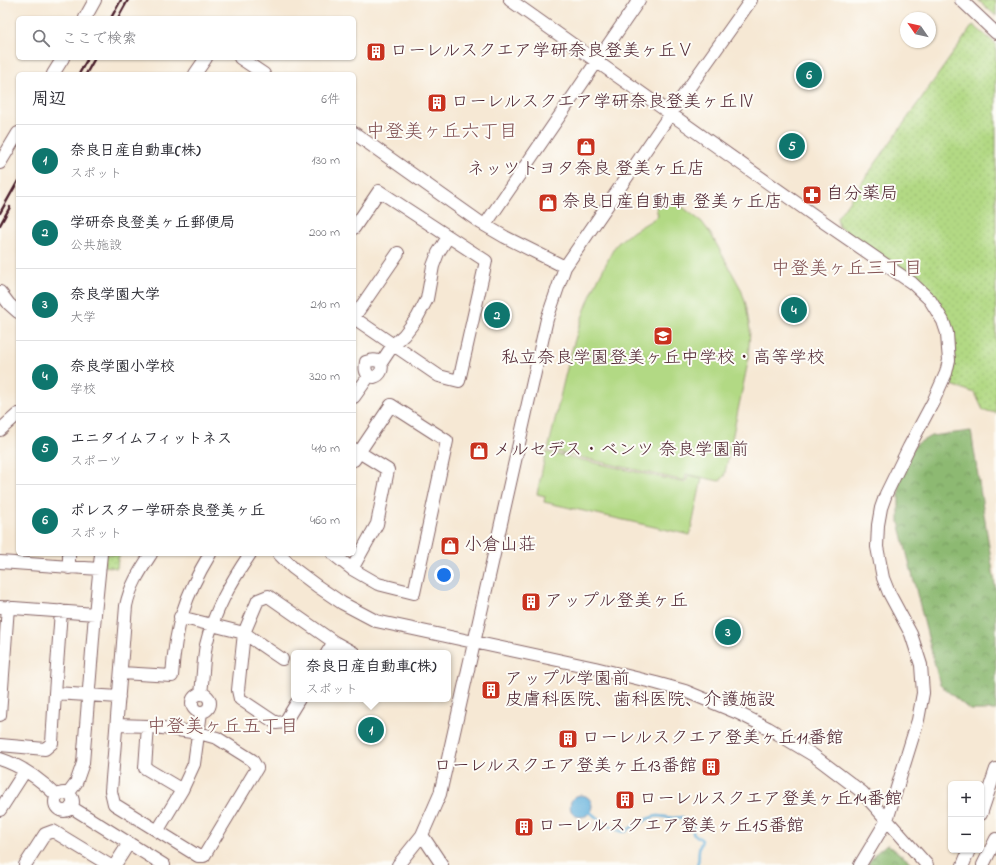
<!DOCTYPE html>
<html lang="ja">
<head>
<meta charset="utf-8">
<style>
  body { margin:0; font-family:"Indie Flower","Klee One",sans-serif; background:#f7f7f7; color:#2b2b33 }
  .controls { position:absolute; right:12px; bottom:12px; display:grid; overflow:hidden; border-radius:6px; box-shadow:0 1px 3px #0004 }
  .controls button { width:36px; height:36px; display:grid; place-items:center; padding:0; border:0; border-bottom:1px solid #e1e1e2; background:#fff; color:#2b2b33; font:20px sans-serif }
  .compass { position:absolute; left:900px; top:12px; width:36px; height:36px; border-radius:50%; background:#fff; box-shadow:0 1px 3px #0004; rotate:304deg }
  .you { position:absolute; left:444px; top:575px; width:14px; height:14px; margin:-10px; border:3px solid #fff; border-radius:50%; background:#1a73e8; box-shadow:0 0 0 6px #1a73e833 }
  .badge { display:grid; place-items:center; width:26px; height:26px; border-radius:50%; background:#0f766e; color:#fff; font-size:13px; font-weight:700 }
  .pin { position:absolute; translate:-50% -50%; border:2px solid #fff; box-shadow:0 1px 4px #0006 }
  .popup { position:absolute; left:291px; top:650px; width:160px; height:52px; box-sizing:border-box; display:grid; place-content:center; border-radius:6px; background:#fff; filter:drop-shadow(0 1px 3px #0005); font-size:13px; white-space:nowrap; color:#7c7c81 }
  .popup b { font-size:15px; color:#2b2b33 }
  .popup::after { content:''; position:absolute; left:50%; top:100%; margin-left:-8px; border:8px solid transparent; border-top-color:#fff }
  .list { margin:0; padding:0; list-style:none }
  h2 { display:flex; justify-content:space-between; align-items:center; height:52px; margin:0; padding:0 16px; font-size:17px }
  h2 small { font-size:13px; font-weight:400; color:#7c7c81 }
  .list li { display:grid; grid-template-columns:26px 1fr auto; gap:12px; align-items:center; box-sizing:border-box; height:72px; padding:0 16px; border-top:1px solid #e1e1e2 }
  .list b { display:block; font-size:15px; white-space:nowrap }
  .list p { margin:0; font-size:13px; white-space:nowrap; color:#7c7c81 }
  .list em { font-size:13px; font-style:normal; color:#7c7c81 }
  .icon { flex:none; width:22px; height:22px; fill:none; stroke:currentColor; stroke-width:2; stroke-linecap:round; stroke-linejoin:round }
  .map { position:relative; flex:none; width:996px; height:865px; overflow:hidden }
  .search { position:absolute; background:#fff; box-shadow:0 1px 3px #0004; left:16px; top:16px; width:340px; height:44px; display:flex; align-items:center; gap:10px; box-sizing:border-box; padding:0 14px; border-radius:6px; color:#7c7c81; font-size:15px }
  .panel { position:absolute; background:#fff; box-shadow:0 1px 3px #0004; left:16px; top:72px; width:340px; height:484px; border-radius:6px }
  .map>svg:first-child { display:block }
  .green { fill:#b2d984; stroke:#7e7c58 }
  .forest { fill:url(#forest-crowns); stroke:#6c6c4e }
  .park { fill:url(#park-dots); stroke:#7e7c58 }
  .water { fill:#63b1dc; stroke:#566884 }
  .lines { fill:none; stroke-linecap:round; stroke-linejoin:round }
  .stream { stroke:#63b1dc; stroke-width:2.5 }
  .minor-casing { stroke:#866566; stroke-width:14 }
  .minor { stroke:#fff; stroke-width:12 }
  .rail { stroke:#4a1f2b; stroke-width:2.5 }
  .labels { text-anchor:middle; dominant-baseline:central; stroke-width:4; stroke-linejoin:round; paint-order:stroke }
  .poi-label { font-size:18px; fill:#4a1f2b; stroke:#fdfcf7; text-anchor:start }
  .neighbourhood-label { font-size:19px; fill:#825253; stroke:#fdfcf7 }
</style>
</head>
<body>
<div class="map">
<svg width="996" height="865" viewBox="0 0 996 865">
  <defs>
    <pattern id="forest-crowns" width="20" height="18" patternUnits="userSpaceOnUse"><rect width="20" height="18" fill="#8db972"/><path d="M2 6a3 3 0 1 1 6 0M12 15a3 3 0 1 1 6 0" fill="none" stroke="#75965e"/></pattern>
    <pattern id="park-dots" width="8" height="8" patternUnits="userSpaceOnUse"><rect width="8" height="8" fill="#b2d984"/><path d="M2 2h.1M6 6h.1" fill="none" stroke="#9bba72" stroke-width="1.8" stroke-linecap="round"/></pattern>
  </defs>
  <rect width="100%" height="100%" fill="#fdfcf7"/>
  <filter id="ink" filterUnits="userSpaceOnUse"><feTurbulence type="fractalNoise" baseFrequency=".025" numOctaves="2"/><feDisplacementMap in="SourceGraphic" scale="8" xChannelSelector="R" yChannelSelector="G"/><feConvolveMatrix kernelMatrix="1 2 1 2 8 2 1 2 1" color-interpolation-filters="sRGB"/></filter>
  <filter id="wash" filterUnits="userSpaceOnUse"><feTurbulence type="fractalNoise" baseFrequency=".012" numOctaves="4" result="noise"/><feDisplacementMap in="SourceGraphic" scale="16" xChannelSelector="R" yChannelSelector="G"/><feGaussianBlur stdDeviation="0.9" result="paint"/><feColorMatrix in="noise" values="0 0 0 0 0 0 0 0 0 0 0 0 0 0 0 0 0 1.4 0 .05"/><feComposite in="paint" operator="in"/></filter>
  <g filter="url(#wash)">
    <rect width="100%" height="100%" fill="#f6e8d4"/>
    <path class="green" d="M662 203 680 205 702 222 712 236 741 289 746 305 750 330 748 362 726 468 724 477 719 481 686 474 685 481 548 450C563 387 574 321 606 264 609 258 613 248 618 243 630 232 645 225 658 216L656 207Z
      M546 452 686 483 688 475 702 478 690 535 544 502 545 496 537 494Z"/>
    <path class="forest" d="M971 431 996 591V710H970L940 685 899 522V476L915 445 931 436Z
      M887 844 914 865H867L876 853Z"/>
    <path class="park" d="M978 0H996V16Z
      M973 25 996 44V413L983 410 975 393 949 384 954 364 955 341 948 321 936 299 925 285 839 227 837 218Z
      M105 554H120L118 559 117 568 104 566Z"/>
    <path class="water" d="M570 806a11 11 0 1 1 22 0a11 11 0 1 1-22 0Z"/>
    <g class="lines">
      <path class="stream" d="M590 812C599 820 613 830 625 832L636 824 642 823 647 819 653 817 658 816 673 818 682 817 683 820 691 821 693 823V833L702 840C701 844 699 847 699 850 698 857 700 858 697 865"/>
    </g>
  </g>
  <g filter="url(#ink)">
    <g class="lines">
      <g class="minor-casing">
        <path id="minor" d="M510 0 812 214 912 283 930 300 943 321 947 333 948 349 949 360 946 373 933 402 909 447 886 494 881 508 878 525 877 547 883 578 889 593 911 634 921 665 923 693 918 720 887 820 860 865
          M961 0 996 33
          M85 18 95 0
          M240 58 264 74
          M53 74 63 58
          M195 74 206 58
          M354 133 481 223 505 237 565 267
          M0 163 18 133
          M485 225 639 0
          M354 228 379 191 486 261 459 381 439 376 354 318
          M0 292 9 304 18 312
          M354 317 398 253
          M369 376 374 377C381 375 383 369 381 363
          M354 397 369 376C365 372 365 368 366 362 372 360 376 359 381 363L393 345 404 335 417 318 427 299 433 266 438 253 448 237
          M0 430 18 414
          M279 554 293 568 317 586 342 603 376 621 595 668 656 683 685 691 738 713 768 728 813 755 862 792 927 865
          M333 554 352 569 378 584 414 593 447 441 391 405 354 460
          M0 562 99 569
          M69 568V554
          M352 569 377 524 388 470 354 449
          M0 607 95 614
          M180 617 244 633 282 659
          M327 653 334 642
          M121 673 172 676C175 627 185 595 210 554
          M55 693 61 611
          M192 703a9 9 0 1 1 18 0a9 9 0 1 1-18 0Z
          M201 694C203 678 203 661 206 645 214 611 231 582 250 554
          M299 699 285 722 276 723 240 699 238 690 244 633 258 600 268 596 334 642 354 653
          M0 715 8 607
          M117 725 148 726 199 733 217 738 252 760 257 768 204 856H198L114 804 111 791 126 606C130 586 140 571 151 554
          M148 726 145 768 182 790
          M0 745 45 749 52 743 55 693 119 697
          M0 759C22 766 41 780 57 796
          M55 802a9 9 0 1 1 18 0a9 9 0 1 1-18 0Z
          M68 794 76 783 83 763 95 614 101 554
          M71 807 164 865
          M0 810 25 771
          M981 814 996 769
          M158 830 182 790 194 764 201 712
          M422 835 442 865
          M25 865 45 834 53 831 109 865
          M115 865 129 843
          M398 865 422 835 440 794 547 319 565 267 671 113 751 0
          M963 865 969 850
          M983 865 996 839"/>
      </g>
      <use href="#minor" class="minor"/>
      <path class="rail" d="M111 18 121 0
        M118 18 128 0
        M79 74 88 58
        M86 74 95 58
        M0 213 18 181
        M0 225 10 207"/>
    </g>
  </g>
  <defs>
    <g id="building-square" transform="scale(1)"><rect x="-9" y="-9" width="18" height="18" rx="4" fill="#c8321e" stroke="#fdfcf7"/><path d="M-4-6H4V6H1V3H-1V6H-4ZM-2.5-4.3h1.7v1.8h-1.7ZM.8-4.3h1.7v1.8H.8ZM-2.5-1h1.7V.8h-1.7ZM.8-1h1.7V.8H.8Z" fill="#fff"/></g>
    <g id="shop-square" transform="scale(1)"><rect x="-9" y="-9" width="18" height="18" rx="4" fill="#c8321e" stroke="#fdfcf7"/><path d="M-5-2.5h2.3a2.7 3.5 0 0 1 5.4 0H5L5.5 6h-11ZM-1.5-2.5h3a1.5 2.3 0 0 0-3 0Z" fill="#fff"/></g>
    <g id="pharmacy-square" transform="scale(1)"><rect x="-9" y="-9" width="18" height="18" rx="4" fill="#c8321e" stroke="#fdfcf7"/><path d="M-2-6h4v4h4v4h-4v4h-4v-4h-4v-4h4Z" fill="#fff"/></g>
    <g id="school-square" transform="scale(1)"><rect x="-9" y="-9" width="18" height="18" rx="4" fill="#c8321e" stroke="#fdfcf7"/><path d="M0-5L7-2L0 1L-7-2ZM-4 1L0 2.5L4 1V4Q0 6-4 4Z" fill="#fff"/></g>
  </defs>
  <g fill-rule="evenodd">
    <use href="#building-square" x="376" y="52"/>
    <use href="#building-square" x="437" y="103"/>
    <use href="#shop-square" x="586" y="147"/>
    <use href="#pharmacy-square" x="812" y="195"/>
    <use href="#shop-square" x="548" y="203"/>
    <use href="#school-square" x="663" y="336"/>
    <use href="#shop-square" x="479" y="451"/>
    <use href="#shop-square" x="450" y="546"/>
    <use href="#building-square" x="531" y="602"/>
    <use href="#building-square" x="491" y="690"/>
    <use href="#building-square" x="568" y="739"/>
    <use href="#building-square" x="711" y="767"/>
    <use href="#building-square" x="625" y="800"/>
    <use href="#building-square" x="524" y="827"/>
  </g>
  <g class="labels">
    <g class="poi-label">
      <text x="390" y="52">ローレルスクエア学研奈良登美ヶ丘Ⅴ</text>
      <text x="451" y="103">ローレルスクエア学研奈良登美ヶ丘Ⅳ</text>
      <text x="586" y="170" text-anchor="middle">ネッツトヨタ奈良 登美ヶ丘店</text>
      <text x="826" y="195">自分薬局</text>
      <text x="562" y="203">奈良日産自動車 登美ヶ丘店</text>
      <text x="663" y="359" text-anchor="middle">私立奈良学園登美ヶ丘中学校・高等学校</text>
      <text x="493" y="451">メルセデス・ベンツ 奈良学園前</text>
      <text x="464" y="546">小倉山荘</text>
      <text x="545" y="602">アップル登美ヶ丘</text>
      <text x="505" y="680">アップル学園前<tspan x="505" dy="21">皮膚科医院、歯科医院、介護施設</tspan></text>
      <text x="582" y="739">ローレルスクエア登美ヶ丘11番館</text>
      <text x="697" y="767" text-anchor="end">ローレルスクエア登美ヶ丘13番館</text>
      <text x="639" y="800">ローレルスクエア登美ヶ丘14番館</text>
      <text x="538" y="827">ローレルスクエア登美ヶ丘15番館</text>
    </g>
    <g class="neighbourhood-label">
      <text x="442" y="132">中登美ヶ丘六丁目</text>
      <text x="847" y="269">中登美ヶ丘三丁目</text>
      <text x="223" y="727">中登美ヶ丘五丁目</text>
    </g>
  </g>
</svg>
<div class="controls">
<button>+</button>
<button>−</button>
</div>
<svg class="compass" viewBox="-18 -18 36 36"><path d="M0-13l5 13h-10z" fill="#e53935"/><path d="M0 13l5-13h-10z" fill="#7c7c81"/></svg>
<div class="you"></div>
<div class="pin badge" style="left:371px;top:730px">1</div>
<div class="popup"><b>奈良日産自動車(株)</b>スポット</div>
<div class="pin badge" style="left:497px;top:315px">2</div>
<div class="pin badge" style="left:728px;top:632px">3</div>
<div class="pin badge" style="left:794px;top:310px">4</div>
<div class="pin badge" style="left:792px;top:146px">5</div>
<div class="pin badge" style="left:809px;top:75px">6</div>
<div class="search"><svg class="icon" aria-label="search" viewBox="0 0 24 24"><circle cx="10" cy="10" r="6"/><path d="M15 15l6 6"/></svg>ここで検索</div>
<section class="panel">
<h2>周辺<small>6件</small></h2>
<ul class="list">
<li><span class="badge">1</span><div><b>奈良日産自動車(株)</b><p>スポット</p></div><em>130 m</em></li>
<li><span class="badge">2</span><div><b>学研奈良登美ヶ丘郵便局</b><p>公共施設</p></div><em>200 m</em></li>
<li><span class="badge">3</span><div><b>奈良学園大学</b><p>大学</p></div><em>210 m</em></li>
<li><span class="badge">4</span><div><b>奈良学園小学校</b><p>学校</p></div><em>320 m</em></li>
<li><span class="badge">5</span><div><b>エニタイムフィットネス</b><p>スポーツ</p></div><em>410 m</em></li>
<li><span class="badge">6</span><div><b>ポレスター学研奈良登美ヶ丘</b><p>スポット</p></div><em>460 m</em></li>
</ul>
</section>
</div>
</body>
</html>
